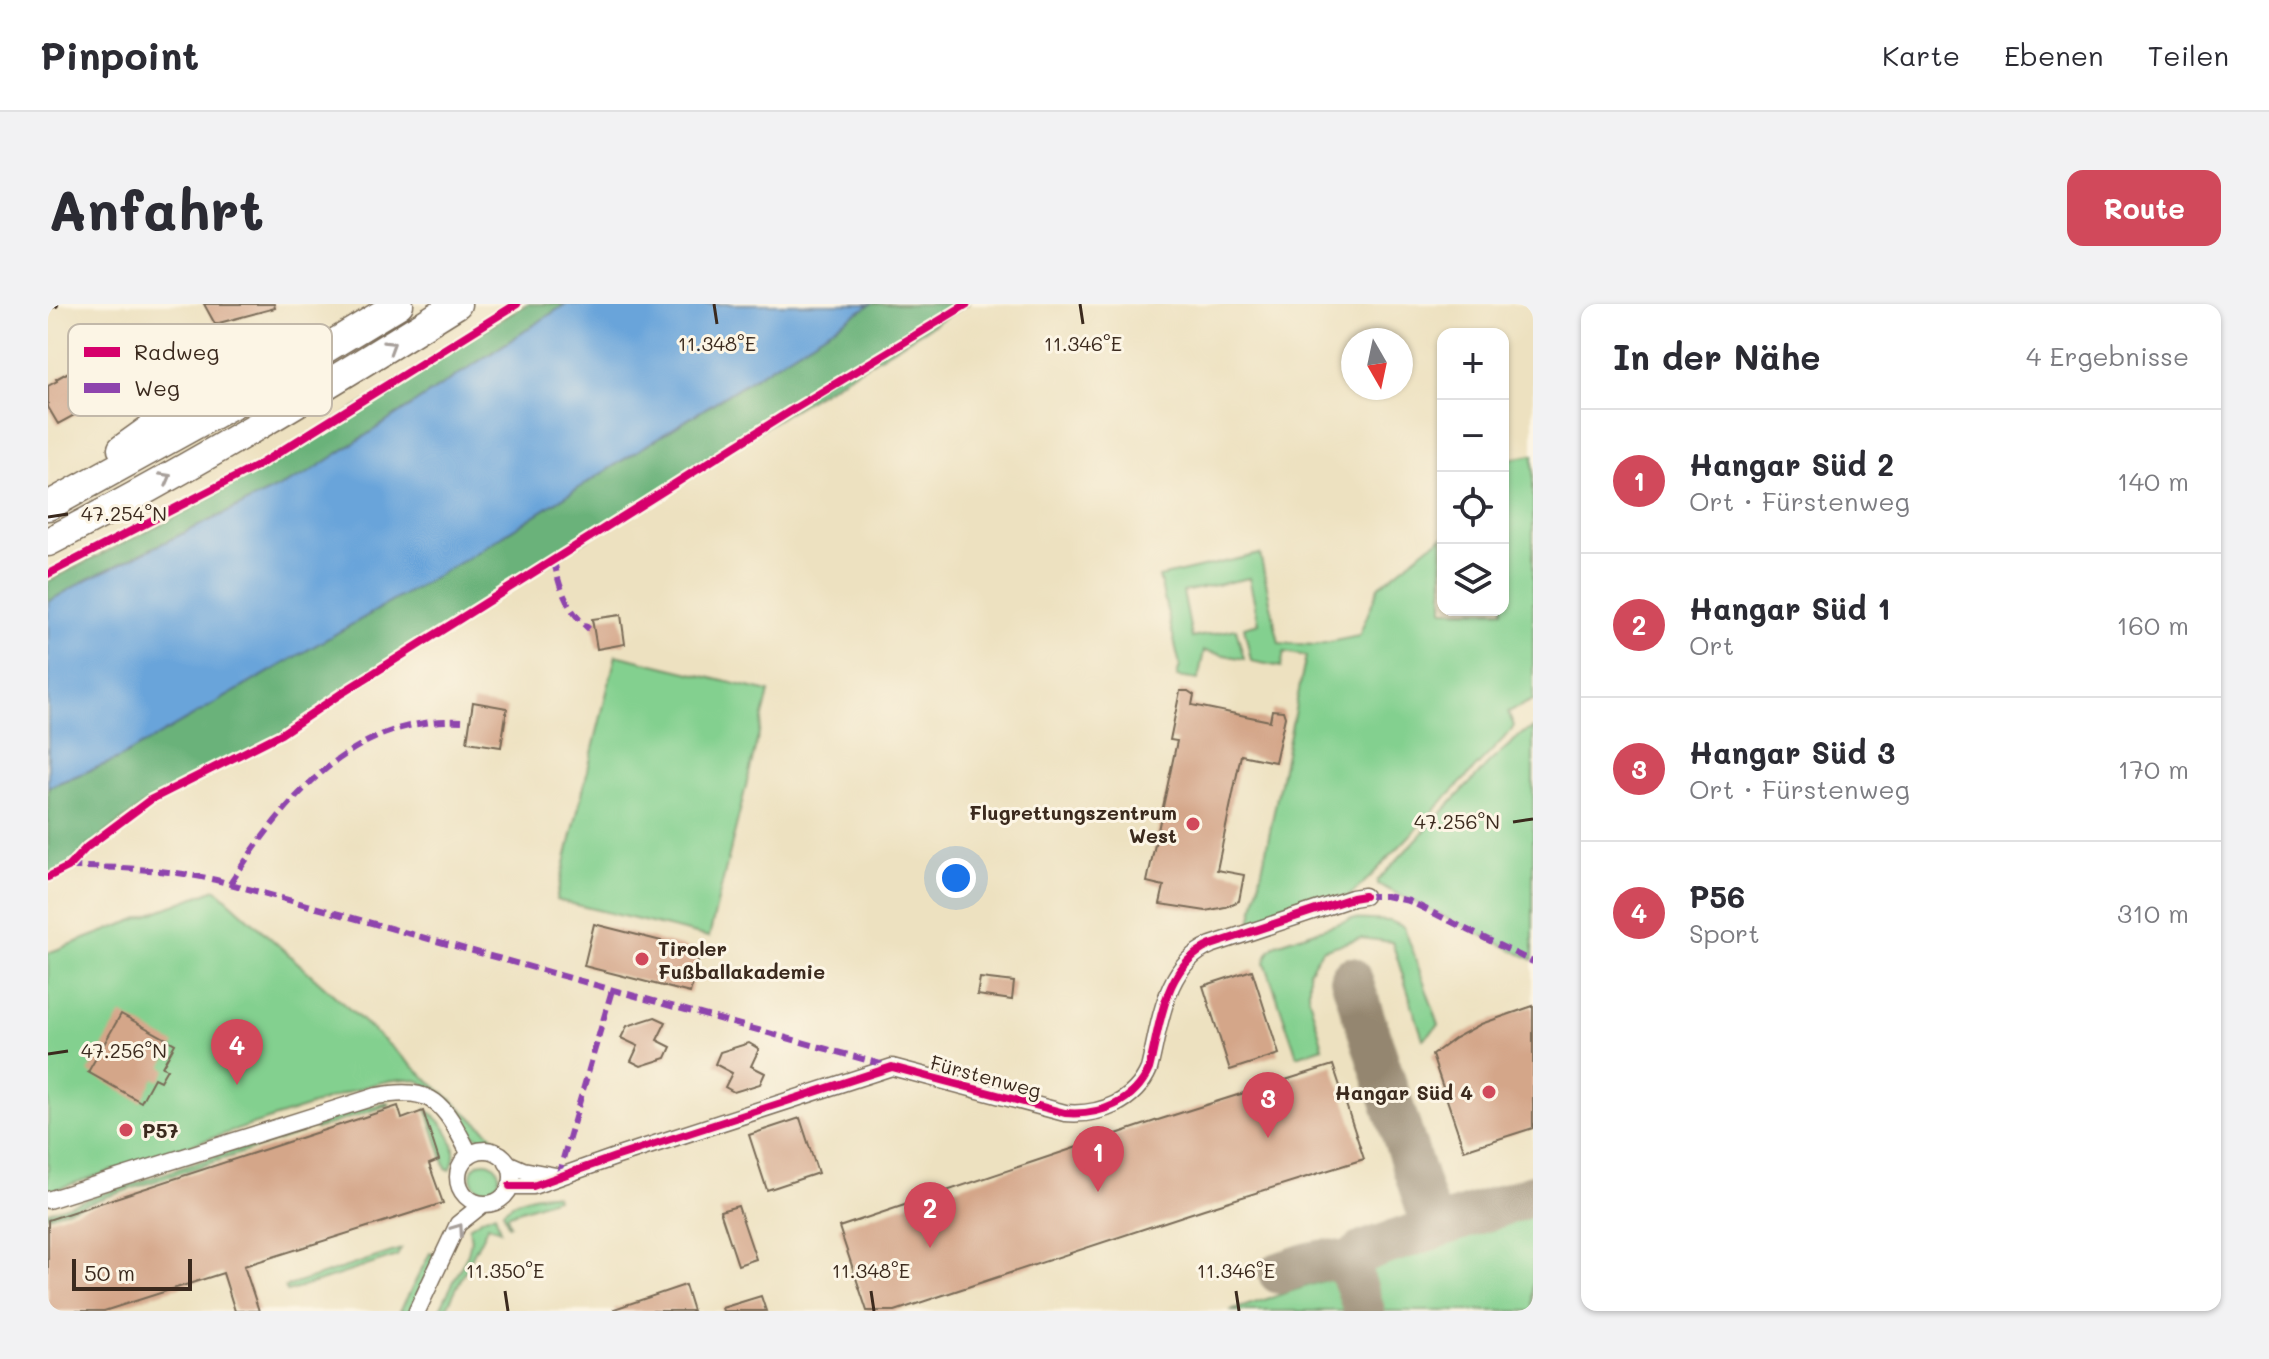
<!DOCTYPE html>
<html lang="de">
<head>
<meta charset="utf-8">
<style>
  body { margin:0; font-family:Mali,sans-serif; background:#f2f2f3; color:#2b2b33 }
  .controls { position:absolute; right:24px; top:24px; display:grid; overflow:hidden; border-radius:16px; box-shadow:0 2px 6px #0004 }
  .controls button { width:72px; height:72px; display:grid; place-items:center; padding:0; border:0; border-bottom:2px solid #e1e1e2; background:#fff; color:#2b2b33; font:40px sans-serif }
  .compass { position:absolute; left:1293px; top:24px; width:72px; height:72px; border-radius:50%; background:#fff; box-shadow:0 2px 6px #0004; rotate:171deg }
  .scale { position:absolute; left:24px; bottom:20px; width:120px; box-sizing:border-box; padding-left:8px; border:4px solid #3b2a1e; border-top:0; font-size:22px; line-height:28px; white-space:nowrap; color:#3b2a1e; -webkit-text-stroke:6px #fcf5e5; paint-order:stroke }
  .you { position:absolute; left:908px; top:574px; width:28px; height:28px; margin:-20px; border:6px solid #fff; border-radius:50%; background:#1a73e8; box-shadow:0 0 0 12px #1a73e833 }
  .badge { display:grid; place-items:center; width:52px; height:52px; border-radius:50%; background:#d1495b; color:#fff; font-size:26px; font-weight:700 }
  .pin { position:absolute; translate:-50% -66px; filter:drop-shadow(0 2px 4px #0008) }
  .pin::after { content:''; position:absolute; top:42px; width:28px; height:24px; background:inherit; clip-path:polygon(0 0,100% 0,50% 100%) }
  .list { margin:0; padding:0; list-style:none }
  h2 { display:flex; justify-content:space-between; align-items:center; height:104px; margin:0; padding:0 32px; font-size:34px }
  h2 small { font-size:26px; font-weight:400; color:#7c7c81 }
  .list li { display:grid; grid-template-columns:52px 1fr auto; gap:24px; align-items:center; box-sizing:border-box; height:144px; padding:0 32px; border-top:2px solid #e1e1e2 }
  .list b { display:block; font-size:30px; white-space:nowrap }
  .list p { margin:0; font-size:26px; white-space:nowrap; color:#7c7c81 }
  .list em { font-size:26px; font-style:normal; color:#7c7c81 }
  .icon { flex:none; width:44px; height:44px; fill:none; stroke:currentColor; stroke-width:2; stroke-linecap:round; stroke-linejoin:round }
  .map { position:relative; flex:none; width:1485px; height:1007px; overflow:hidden; border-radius:16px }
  header { display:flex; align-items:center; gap:48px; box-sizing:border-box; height:112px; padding:0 40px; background:#fff; border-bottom:2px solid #e1e1e2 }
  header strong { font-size:38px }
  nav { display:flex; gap:44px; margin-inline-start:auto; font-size:28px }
  .intro { display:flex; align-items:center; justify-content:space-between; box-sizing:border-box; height:192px; padding:0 48px }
  h1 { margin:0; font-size:56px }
  .button { padding:20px 36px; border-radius:16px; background:#d1495b; color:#fff; font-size:28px; font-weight:700 }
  main { display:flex; gap:48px; padding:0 48px }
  aside { flex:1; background:#fff; border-radius:16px; box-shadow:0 2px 6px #0004 }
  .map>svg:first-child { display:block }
  .green { fill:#83d08f; stroke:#5f7d56; stroke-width:2 }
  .forest { fill:#6ab27a; stroke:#526e4c; stroke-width:2 }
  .water { fill:#69a4da; stroke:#52677c; stroke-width:2 }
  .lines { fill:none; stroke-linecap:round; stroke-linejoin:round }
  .taxiway { stroke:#94866f; stroke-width:42 }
  .building { fill:#d4a689 }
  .street-casing { stroke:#796a57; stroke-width:19 }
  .highway-casing { stroke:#796a57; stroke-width:31 }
  .street { stroke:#fff; stroke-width:16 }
  .highway { stroke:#fff; stroke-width:28 }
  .rail-casing { stroke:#3b2a1e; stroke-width:8 }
  .rail { stroke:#fcf5e5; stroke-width:5; stroke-dasharray:15; stroke-linecap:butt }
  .quiet { stroke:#8e44ad; stroke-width:6; stroke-dasharray:12 6; stroke-linecap:butt }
  .cycleway-casing { stroke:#fcf5e5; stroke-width:13 }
  .cycleway { stroke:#d6006c; stroke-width:8 }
  .oneway { stroke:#a79f9a }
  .ticks { fill:none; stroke:#3b2a1e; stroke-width:3 }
  .poi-dot { fill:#d1495b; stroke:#fcf5e5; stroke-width:3 }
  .labels { text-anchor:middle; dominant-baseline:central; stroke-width:6; stroke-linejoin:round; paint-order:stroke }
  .poi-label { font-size:20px; font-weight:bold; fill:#3b2a1e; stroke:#fcf5e5; text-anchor:end }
  .street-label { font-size:20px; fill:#3b2a1e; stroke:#fcf5e5 }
  .key { fill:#fcf5e5; stroke:#c2b8a9; stroke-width:2 }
  .key-label { font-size:22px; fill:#3b2a1e }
  .ticks-label { font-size:20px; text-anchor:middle; fill:#3b2a1e; stroke:#fcf5e5; stroke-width:6; stroke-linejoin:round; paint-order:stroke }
</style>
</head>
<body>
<header>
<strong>Pinpoint</strong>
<nav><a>Karte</a><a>Ebenen</a><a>Teilen</a></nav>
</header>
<div class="intro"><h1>Anfahrt</h1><a class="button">Route</a></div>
<main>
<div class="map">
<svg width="1485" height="1007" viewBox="0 0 1485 1007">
  <rect width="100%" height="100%" fill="#fcf5e5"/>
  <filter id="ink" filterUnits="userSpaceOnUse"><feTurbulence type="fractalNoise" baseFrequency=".0125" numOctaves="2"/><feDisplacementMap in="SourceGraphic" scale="16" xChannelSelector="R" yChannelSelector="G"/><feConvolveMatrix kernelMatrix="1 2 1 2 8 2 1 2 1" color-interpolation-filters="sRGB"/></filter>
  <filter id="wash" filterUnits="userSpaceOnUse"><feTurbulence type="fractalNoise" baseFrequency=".006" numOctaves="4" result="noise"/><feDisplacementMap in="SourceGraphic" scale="32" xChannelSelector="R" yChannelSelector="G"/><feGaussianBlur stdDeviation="1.8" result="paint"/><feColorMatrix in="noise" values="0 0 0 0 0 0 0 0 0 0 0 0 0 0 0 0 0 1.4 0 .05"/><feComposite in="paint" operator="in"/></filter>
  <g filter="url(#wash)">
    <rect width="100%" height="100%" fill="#ede1c0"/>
    <path class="green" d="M1485 151V396L1460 408 1466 422 1463 427 1321 574 1301 592 1202 624 1258 352 1236 348 1233 363 1203 357 1196 323 1211 319 1201 274 1135 288 1144 334 1188 325 1196 355 1156 347 1150 376 1129 373 1132 361 1111 273 1212 250 1231 339 1267 341 1311 332 1331 282 1382 241 1395 233V306H1455V211L1459 210 1455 197V156Z
      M568 351 721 388 661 633 508 596Z
      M1485 424V656L1329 580V577L1443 457 1475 429Z
      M168 585 370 767 452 838C408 841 403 778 361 775 331 774 280 796 250 806 166 833 83 860 0 888V649Z
      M1303 615 1342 617 1356 623 1391 721 1375 735 1344 638 1313 634 1274 646 1261 667V694L1275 743 1249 752 1217 658 1221 647 1229 640Z
      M341 799V801L268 825 265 823 253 827 254 829 0 912V908L311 805Z
      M379 806C398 819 414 844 402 866L398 864Z
      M423 872a14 14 0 1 1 28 0a14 14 0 1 1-28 0Z
      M501 890 507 891 508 894 459 911 462 921H460L455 907C469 895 483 891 501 890Z
      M447 909 452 926 440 921 397 1007H391L420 949 423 937 421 923 435 914Z
      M1485 909V1007H1182Z
      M353 945 349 952 239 988 237 983Z
      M382 949 389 952 361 1007H352Z"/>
    <path class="forest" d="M479 0H518L259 170 38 276 0 298V277L139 207Z
      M823 0H919L741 108 294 389 233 430 102 496 39 543 20 563 0 573V483L68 456 416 256Z"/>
    <path class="water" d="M518 0H823L416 256 68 456 0 483V298L38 276 259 170Z"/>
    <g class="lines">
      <path class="taxiway" d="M1303 674 1379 906
        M1302 968 1305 956 1314 948 1485 891
        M1231 969C1252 963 1289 943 1303 970 1309 981 1312 995 1316 1007"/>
    </g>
    <g id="blocks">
      <path class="building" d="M156 0H226L227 4 167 20Z
        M83 37 102 70 10 120 0 103V82L9 77 8 75 28 64 29 66Z
        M573 311 577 340 549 345 544 315Z
        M1132 387H1140L1146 391 1144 401 1222 417 1224 406 1235 407 1237 413 1227 458 1193 451 1169 566 1196 571 1191 597 1177 603 1158 607 1112 600 1116 582 1099 578 1129 437 1122 436Z
        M425 398 459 404 453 443 419 438Z
        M546 620 653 647 642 689 536 662Z
        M1204 666 1231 750 1182 766 1155 682Z
        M932 674 966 678 964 696 929 691Z
        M1485 702V824L1416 846 1384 751 1407 734 1433 720Z
        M73 710 127 740 114 763 119 765 112 777 106 774 93 798 40 768Z
        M607 713 618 718 609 736 623 743 618 754 593 762 583 757 590 742 573 734 579 722Z
        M701 739 711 745 703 762 717 769 712 780 686 788 677 783 684 769 667 760 672 748Z
        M1285 761 1316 855 1156 905 847 1007H819L791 923 1110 816Z
        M350 802 354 815 375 807 391 856 381 860 395 899 196 962 211 1007H187L175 969 56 1007H0V916Z
        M752 814 770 869 719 886 701 831Z
        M690 902 708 955 690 961 672 907Z
        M637 981 645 1007H567L566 1005Z
        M713 992 718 1007H675L674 1004Z"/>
    </g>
  </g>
  <g filter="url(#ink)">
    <use href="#blocks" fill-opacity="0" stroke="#796a57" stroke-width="2"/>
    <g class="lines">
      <g class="street-casing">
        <path id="street" d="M410 873a27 27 0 1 1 54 0a27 27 0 1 1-54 0Z
          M459 859 475 866 508 872
          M462 882H485L567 853 844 763 1017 809C1052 812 1087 798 1101 765 1112 722 1116 660 1163 641L1304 594 1316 592
          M0 896 329 792C389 781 397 803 422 851
          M369 1007 410 920 435 900"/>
      </g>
      <g class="highway-casing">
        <path id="highway" d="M74 145 106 122 161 75
          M0 202 201 91 351 0
          M0 238C140 166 275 84 409 0"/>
      </g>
      <use href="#street" class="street"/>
      <use href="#highway" class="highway"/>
      <g class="rail-casing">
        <path id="rail" d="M0 2 7 0"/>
      </g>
      <use href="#rail" class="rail"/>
      <path class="quiet" d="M506 256C511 284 519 306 541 325
        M20 563C73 563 117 565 168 576L840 762
        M182 580C236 497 304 412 414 417
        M1316 592H1338L1361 597 1485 658
        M510 872 564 686"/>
      <g class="cycleway-casing">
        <path id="cycleway" d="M0 270 209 162 469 0
          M0 573 20 563 39 543 102 496 233 430 294 389 741 108 919 0
          M462 882H485L567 853 844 763 1017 809C1052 812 1087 798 1101 765 1112 722 1116 660 1163 641L1304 594 1316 592"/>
      </g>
      <use href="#cycleway" class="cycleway"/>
    </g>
    <defs><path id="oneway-chevron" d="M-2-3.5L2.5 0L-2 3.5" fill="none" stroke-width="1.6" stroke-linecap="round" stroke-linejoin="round" transform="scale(2)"/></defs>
    <g class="oneway">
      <use href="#oneway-chevron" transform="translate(342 42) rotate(-32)"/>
      <use href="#oneway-chevron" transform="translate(118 174) rotate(-29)"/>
      <use href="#oneway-chevron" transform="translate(410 925) rotate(-55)"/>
    </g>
  </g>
  <path class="ticks" d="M666 0 669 20M1032 0 1035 20M0 213 20 210M1465 518 1485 515M0 750 20 747M457 987 460 1007M823 987 826 1007M1188 987 1191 1007"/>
  <g class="poi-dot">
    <circle cx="1145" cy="520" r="8"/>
    <circle cx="594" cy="655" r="8"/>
    <circle cx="1441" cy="788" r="8"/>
    <circle cx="78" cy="826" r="8"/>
  </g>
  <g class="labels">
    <g class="poi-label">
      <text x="1129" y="508">Flugrettungszentrum<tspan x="1129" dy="23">West</tspan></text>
      <text x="610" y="644" text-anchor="start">Tiroler<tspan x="610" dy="23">Fußballakademie</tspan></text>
      <text x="1425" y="788">Hangar Süd 4</text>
      <text x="94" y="826" text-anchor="start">P57</text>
    </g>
    <g class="street-label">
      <text transform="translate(938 772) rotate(15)">Fürstenweg</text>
    </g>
  </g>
  <rect x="20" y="20" width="264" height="92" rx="12" class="key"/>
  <rect x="36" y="43" width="36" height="10" fill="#d6006c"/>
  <rect x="36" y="79" width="36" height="10" fill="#8e44ad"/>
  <g class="key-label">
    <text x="86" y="56">Radweg</text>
    <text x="86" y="92">Weg</text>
  </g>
  <g class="ticks-label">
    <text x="1035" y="47">11.346°E</text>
    <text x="669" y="47">11.348°E</text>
    <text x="76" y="217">47.254°N</text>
    <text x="1409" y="525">47.256°N</text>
    <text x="76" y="754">47.256°N</text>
    <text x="457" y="974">11.350°E</text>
    <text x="823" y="974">11.348°E</text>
    <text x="1188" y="974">11.346°E</text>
  </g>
</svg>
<div class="controls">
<button>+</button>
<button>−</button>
<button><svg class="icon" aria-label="locate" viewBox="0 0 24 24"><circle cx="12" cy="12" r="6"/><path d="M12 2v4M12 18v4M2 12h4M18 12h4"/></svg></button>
<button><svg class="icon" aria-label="layers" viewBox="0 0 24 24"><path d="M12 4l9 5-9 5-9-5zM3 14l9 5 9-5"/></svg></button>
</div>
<svg class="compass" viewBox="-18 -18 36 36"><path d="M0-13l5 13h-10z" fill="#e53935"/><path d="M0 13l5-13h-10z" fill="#7c7c81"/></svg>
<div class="scale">50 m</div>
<div class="you"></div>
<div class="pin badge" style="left:1050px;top:888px">1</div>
<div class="pin badge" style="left:882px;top:944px">2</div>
<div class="pin badge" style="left:1220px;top:834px">3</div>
<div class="pin badge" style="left:189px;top:781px">4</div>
</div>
<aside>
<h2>In der Nähe<small>4 Ergebnisse</small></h2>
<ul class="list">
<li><span class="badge">1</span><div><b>Hangar Süd 2</b><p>Ort · Fürstenweg</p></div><em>140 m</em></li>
<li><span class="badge">2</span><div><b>Hangar Süd 1</b><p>Ort</p></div><em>160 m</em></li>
<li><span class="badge">3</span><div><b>Hangar Süd 3</b><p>Ort · Fürstenweg</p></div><em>170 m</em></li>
<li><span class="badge">4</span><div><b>P56</b><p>Sport</p></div><em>310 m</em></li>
</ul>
</aside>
</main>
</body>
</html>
